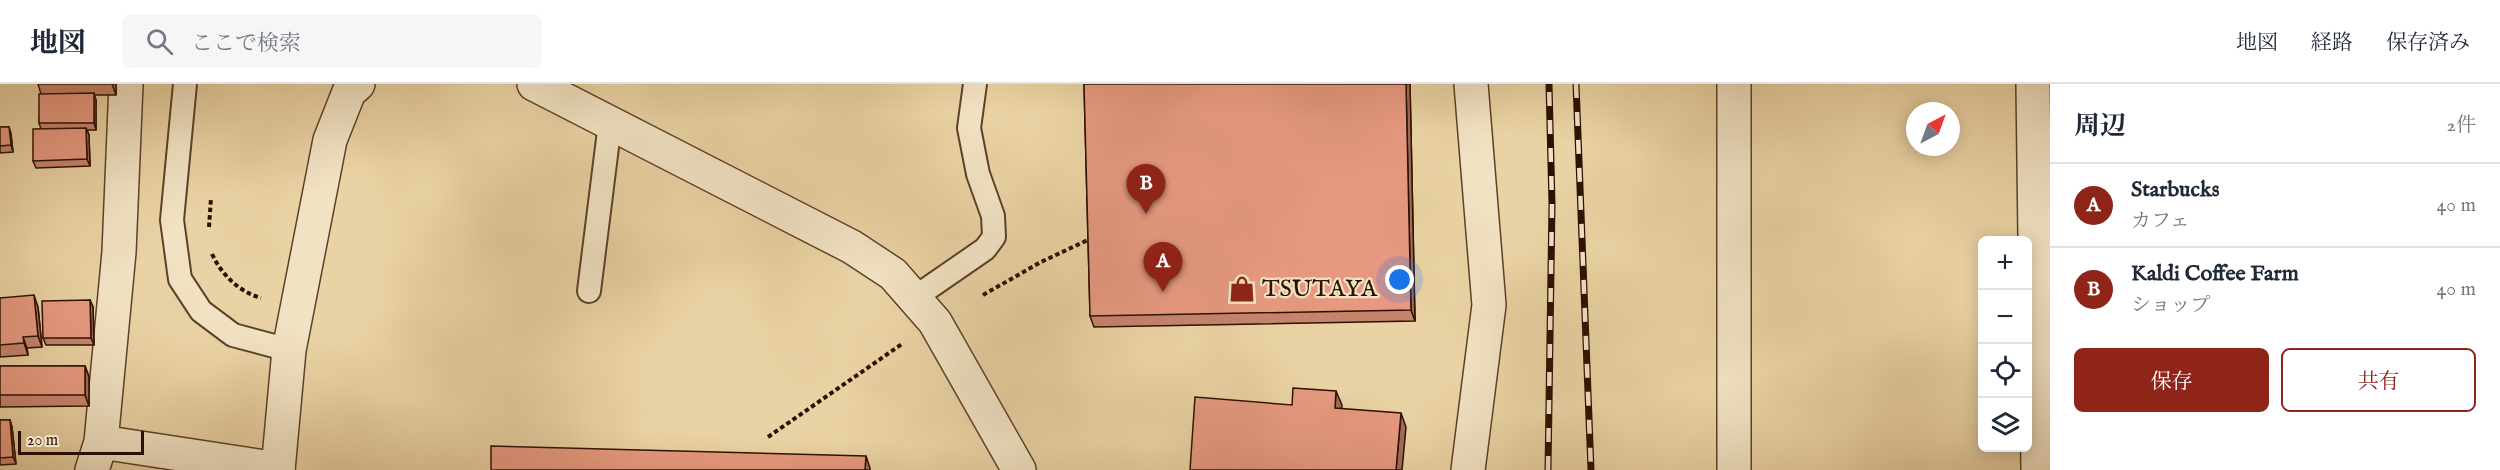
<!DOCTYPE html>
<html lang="ja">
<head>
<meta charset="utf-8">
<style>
  body { margin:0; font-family:"IM FELL English","Noto Serif JP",serif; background:#f6f6f7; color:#1f2937 }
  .controls { position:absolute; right:18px; bottom:18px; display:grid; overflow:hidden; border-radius:9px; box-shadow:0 3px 15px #0003 }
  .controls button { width:54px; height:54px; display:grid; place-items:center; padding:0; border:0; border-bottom:2px solid #e0e1e3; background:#fff; color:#1f2937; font:30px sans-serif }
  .compass { position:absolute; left:1906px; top:18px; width:54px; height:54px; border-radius:50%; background:#fff; box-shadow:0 3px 15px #0003; rotate:41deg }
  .scale { position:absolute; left:18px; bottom:15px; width:126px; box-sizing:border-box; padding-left:6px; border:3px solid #2d1100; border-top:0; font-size:16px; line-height:21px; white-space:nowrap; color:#2d1100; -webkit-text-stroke:4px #f1e2c3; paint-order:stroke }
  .you { position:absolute; left:1400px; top:196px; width:21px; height:21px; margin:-15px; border:4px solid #fff; border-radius:50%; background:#1a73e8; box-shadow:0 0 0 9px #1a73e833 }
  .badge { display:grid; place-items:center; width:39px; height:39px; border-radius:50%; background:#8f2418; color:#fff; font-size:20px; font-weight:700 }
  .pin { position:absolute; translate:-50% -50px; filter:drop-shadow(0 2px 3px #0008) }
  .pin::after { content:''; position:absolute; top:32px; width:21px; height:18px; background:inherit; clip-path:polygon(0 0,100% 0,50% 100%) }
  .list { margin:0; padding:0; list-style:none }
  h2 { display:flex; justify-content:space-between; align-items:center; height:78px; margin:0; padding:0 24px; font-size:26px }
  h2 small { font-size:20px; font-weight:400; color:#747a83 }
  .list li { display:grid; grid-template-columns:39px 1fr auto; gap:18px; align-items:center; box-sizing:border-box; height:84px; padding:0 24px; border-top:2px solid #e0e1e3 }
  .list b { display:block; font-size:22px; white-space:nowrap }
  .list p { margin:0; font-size:20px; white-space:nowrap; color:#747a83 }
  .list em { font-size:20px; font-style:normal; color:#747a83 }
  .actions { display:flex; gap:12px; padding:18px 24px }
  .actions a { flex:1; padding:14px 0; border:2px solid #8f2418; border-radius:9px; text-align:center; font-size:21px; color:#8f2418 }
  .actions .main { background:#8f2418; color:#fff }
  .icon { flex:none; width:33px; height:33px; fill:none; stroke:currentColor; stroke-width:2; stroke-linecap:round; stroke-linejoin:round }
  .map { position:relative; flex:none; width:2050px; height:386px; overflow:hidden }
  header { display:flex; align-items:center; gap:36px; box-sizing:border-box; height:84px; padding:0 30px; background:#fff; border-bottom:2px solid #e0e1e3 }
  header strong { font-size:28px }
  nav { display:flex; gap:33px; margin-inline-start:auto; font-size:21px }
  .search { width:420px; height:54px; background:#f6f6f7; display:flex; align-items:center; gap:15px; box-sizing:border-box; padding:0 21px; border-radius:9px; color:#747a83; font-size:22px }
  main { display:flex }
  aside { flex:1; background:#fff }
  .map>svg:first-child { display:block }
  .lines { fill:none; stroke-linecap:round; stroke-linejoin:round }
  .service-casing { stroke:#5c4129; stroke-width:26 }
  .minor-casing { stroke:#5c4129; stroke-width:36 }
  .tertiary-casing { stroke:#5c4129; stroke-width:36 }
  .path { stroke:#2d1100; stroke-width:4; stroke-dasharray:4.5 3; stroke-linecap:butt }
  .service { stroke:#f1e2c3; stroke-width:22 }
  .minor { stroke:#f1e2c3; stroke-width:33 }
  .tertiary { stroke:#f1e2c3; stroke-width:33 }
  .rail-casing { stroke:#2d1100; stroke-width:7 }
  .rail { stroke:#f1e2c3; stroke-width:4.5; stroke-dasharray:14; stroke-linecap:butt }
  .wall { fill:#c6846e; stroke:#2d1100; stroke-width:1.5 }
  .shaded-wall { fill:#a16b5a; stroke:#2d1100; stroke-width:1.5 }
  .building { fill:#e69980; stroke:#2d1100; stroke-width:1.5 }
  .labels { text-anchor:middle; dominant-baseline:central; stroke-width:4.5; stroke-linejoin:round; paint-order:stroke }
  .poi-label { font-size:24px; fill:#2d1100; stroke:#f1e2c3; text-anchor:start }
</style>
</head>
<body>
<header>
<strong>地図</strong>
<div class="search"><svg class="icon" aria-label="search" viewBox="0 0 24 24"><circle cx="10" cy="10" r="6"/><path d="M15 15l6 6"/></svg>ここで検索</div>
<nav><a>地図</a><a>経路</a><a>保存済み</a></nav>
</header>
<main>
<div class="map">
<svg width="2050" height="386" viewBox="0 0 2050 386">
  <rect width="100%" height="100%" fill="#e9d2a3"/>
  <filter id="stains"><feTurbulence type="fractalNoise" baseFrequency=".00333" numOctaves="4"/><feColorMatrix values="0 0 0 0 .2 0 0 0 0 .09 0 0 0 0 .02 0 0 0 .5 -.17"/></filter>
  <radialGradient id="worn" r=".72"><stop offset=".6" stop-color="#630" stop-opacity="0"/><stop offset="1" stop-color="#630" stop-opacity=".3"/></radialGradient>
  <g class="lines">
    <g class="service-casing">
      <path id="service" d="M185 0 172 136 180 195 201 227 233 251 289 266
        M589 207 610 39
        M914 214 985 165 994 153 993 132 978 90 969 44 975 0"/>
    </g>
    <g class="minor-casing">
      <path id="minor" d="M2033 0 2038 386
        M101 358 278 385
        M92 386 101 358 119 168 126 0"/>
    </g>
    <g class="tertiary-casing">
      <path id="tertiary" d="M534 0 852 163 893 190 935 238 1019 386
        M278 386 289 266 330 56 349 8 358 0
        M1468 386 1489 221 1471 0
        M1734 386V0"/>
    </g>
    <path class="path" d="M209 143 211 114
      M212 170C222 191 238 207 261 214
      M983 211 1041 178 1090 155
      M768 353 902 260"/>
    <use href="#service" class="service"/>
    <use href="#minor" class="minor"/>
    <use href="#tertiary" class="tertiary"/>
    <g class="rail-casing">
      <path id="rail" d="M1576 0 1591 386
        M1548 386 1552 120 1549 0"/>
    </g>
    <use href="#rail" class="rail"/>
  </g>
  <path class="wall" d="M38 0H116V11H94L96 16V46H87L89 51 90 82 36 84 33 77 41 45 39 39 41 10Z
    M1084 0H1410L1415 237 1094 243 1090 232Z
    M0 43H9L11 50 13 68 0 69Z
    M0 214 38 223 42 263 27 264 28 271 0 273Z
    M90 216 93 223 94 261H46L43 254Z
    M0 282H85L89 293V322L0 323Z
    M0 336H10L12 343 16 380 0 381Z"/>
  <path class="shaded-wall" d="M112 0H116V11Z
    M1406 0H1410L1415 237 1411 226Z
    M94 9 96 16V46L94 39Z
    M9 43 11 50 13 68 11 61Z
    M86 44 89 51 90 82 87 75Z
    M34 211 38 223 42 263 38 252Z
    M90 216 93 223 94 261 91 254Z
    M23 253 27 264 28 271 24 259Z
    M85 282 89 293V322L85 311Z
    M1336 307 1342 321 1340 338 1335 324Z
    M1401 329 1406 343 1402 386H1396Z
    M10 336 12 343 16 380 13 373Z
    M866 372 870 384V386H865Z"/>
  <path class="building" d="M1084 0H1406L1411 226 1090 232Z
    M94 9V39H39V10Z
    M0 43H9L11 61 0 62Z
    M86 44 87 75 33 77V45Z
    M34 211 38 252 23 253 24 259 0 261V214Z
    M90 216 91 254H43L42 217Z
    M0 282H85V311H0Z
    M1293 304 1336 307 1335 324 1401 329 1396 386H1190L1195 313 1292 321Z
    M0 336H10L13 373 0 374Z
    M491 362 866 372 865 386H491Z"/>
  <defs>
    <g id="shop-bare" transform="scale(2.07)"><path d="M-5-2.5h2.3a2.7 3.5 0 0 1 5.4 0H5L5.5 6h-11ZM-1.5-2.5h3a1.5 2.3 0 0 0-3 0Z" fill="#8f2418" stroke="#f1e2c3" stroke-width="2.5" paint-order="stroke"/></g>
  </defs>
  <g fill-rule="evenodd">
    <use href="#shop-bare" x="1242" y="205"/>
  </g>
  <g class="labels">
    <g class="poi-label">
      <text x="1262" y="205">TSUTAYA</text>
    </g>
  </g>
  <rect width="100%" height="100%" filter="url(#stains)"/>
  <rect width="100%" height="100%" fill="url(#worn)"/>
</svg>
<div class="controls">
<button>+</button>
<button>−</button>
<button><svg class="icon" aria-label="locate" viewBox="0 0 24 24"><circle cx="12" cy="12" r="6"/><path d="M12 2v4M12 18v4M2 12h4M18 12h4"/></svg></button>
<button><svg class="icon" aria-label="layers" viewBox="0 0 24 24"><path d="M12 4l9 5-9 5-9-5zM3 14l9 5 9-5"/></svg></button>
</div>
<svg class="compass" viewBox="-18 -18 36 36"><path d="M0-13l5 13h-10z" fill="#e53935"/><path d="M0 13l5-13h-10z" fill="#747a83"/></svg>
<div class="scale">20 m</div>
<div class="you"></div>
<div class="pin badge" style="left:1163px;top:208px">A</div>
<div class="pin badge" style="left:1146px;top:130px">B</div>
</div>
<aside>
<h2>周辺<small>2件</small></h2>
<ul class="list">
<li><span class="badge">A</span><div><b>Starbucks</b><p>カフェ</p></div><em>40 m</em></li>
<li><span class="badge">B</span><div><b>Kaldi Coffee Farm</b><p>ショップ</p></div><em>40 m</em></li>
</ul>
<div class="actions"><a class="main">保存</a><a>共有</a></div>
</aside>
</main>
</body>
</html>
